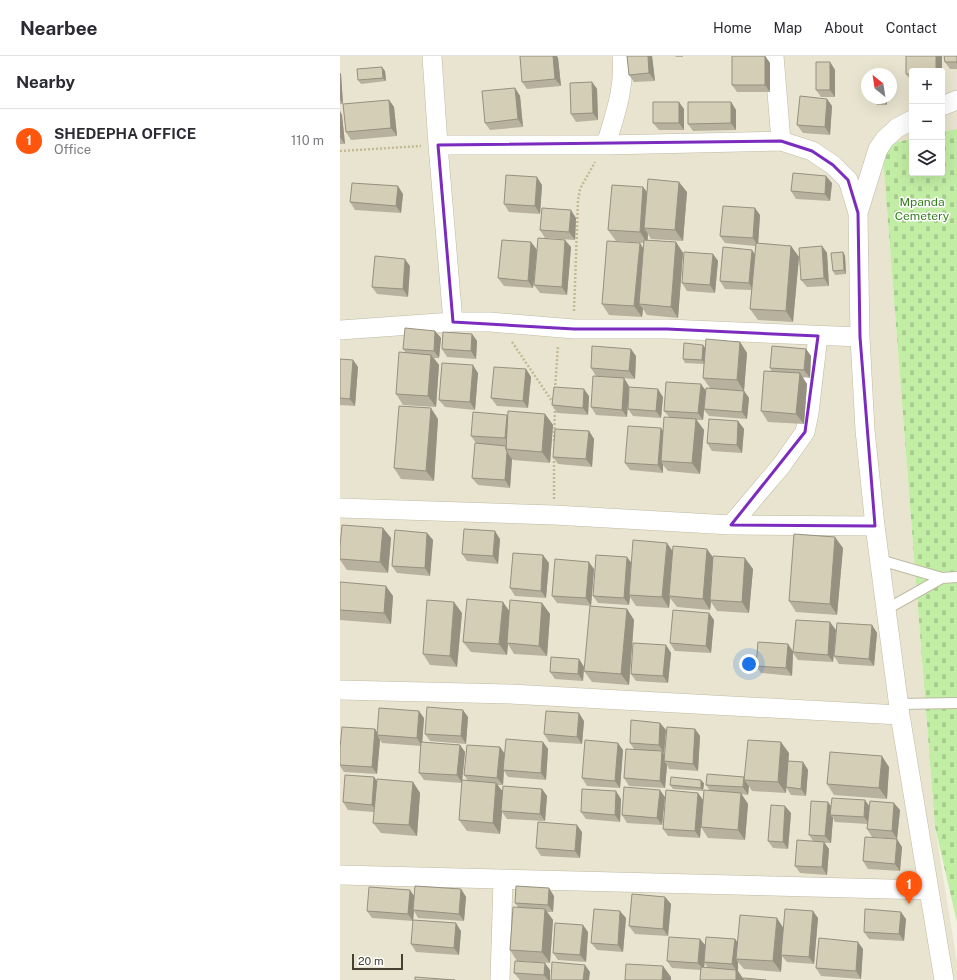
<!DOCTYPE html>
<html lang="en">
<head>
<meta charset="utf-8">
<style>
  body { margin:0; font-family:"Public Sans",sans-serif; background:#f7f7f7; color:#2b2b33 }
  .controls { position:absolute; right:12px; top:12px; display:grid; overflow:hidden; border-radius:4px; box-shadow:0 4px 16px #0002 }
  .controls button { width:36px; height:36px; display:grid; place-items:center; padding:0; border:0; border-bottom:1px solid #e1e1e2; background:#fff; color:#2b2b33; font:20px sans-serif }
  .compass { position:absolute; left:521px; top:12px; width:36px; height:36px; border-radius:50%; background:#fff; box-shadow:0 4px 16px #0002; rotate:330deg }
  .scale { position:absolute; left:12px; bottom:10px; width:51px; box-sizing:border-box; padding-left:4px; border:2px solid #454132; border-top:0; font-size:11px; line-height:14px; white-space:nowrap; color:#454132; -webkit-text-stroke:3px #fff; paint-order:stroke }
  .you { position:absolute; left:409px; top:608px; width:14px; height:14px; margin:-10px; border:3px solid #fff; border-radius:50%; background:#1a73e8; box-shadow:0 0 0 6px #1a73e833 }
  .badge { display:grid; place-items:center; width:26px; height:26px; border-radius:50%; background:#ff550d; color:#fff; font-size:13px; font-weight:700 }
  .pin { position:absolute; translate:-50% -33px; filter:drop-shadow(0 1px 2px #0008) }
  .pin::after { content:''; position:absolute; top:21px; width:14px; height:12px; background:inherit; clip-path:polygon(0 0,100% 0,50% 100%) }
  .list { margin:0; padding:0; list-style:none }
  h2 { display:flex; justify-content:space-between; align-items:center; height:52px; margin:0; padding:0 16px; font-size:17px }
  h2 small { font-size:13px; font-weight:400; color:#7c7c81 }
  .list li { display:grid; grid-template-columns:26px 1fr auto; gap:12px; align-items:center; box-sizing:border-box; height:64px; padding:0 16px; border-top:1px solid #e1e1e2 }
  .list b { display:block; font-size:15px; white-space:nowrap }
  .list p { margin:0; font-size:13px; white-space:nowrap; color:#7c7c81 }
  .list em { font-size:13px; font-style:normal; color:#7c7c81 }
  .icon { flex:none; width:22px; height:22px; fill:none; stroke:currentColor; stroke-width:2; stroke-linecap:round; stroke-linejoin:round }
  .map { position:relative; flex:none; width:617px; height:924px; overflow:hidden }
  header { display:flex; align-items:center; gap:24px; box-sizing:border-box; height:56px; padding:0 20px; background:#fff; border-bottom:1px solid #e1e1e2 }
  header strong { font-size:19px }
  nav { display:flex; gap:22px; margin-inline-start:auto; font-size:14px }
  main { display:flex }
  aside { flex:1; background:#fff }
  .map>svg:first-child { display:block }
  .residential { fill:#e8e4cf; fill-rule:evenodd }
  .cemetery { fill:url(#cemetery-stones) }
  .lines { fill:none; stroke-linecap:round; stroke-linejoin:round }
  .lane-casing { stroke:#bfbaa4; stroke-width:12 }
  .street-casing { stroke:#bfbaa4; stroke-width:20 }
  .path { stroke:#c3b993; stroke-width:2.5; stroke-dasharray:2 2; stroke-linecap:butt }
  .lane { stroke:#fff; stroke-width:10 }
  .street { stroke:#fff; stroke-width:19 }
  .wall { fill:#b7b19d; fill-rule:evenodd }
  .shaded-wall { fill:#95907f }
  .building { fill:#d5ceb6; stroke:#95907f }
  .marked { fill:none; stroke:#7b2cbf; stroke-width:3; stroke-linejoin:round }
  .labels { text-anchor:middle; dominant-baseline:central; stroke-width:3; stroke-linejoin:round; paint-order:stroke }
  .park-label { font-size:12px; fill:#357d1f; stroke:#fff }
</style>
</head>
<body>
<header>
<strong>Nearbee</strong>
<nav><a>Home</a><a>Map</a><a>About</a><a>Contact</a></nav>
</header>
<main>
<aside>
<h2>Nearby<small></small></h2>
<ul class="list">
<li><span class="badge">1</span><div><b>SHEDEPHA OFFICE</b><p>Office</p></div><em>110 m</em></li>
</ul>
</aside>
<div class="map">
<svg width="617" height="924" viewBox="0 0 617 924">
  <defs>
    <pattern id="cemetery-stones" width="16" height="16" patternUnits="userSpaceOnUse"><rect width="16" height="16" fill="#c2eda5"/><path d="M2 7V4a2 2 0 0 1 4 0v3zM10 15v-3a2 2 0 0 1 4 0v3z" fill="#a8cc8e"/></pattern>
  </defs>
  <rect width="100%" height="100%" fill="#f3f1e2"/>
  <path class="residential" d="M0 0H617V73L602 76V15H572V83L542 89 595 771 617 906V924H0ZM527 18H551V42H527Z"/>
  <path class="cemetery" d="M617 73V866L595 771 542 89 572 83V117H602V76Z"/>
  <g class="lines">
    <g class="lane-casing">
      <path id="lane" d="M540 504 602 522 617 521
        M547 553 602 522
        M559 648 617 647"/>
    </g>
    <g class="street-casing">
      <path id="street" d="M92 0 98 89 113 266
        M434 0 441 85
        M602 50 617 44
        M98 89H266L441 85 472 95 493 109 508 124 518 157 520 281 525 374 535 470 560 659 604 924
        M266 89C275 58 285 33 282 0
        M518 157 538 93 545 83 557 72 572 64
        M0 274 113 266H150L234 273H327L520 281
        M0 452 214 459 391 469 535 470
        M391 469 441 410 465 376 469 357 478 280
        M0 634 170 638 560 659
        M0 819 589 834
        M160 924 163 824"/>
    </g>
    <path class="path" d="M0 95 81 90
      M234 255 238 144 240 133 255 106
      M172 286 214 348
      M215 333 218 290
      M214 385 215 350
      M214 443V400"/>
    <use href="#lane" class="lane"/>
    <use href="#street" class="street"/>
  </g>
  <path class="wall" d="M287 0H312L315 25 294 26 289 19Z
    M335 0H343V1H336Z
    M392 0H425L430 7V36H397L392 29Z
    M566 0H602V15H572V25H571L566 18Z
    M617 0V13H610L605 6Z
    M218 2 221 30 187 33 182 26Z
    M490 6 495 14V41H481L476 34Z
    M45 15 46 25 21 28 18 24Z
    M0 17 1 18 3 48H0Z
    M252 26 257 33 258 64 236 66 231 58Z
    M175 32 180 40 183 71 150 74 145 67Z
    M535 42H547V49H537L535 46Z
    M487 43 492 50 490 79 463 77 457 69Z
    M49 44 54 51 57 80 11 84 6 76Z
    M391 46 396 54V74L353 75 348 68Z
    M344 53V74H319L313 67Z
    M0 55 2 59 5 88H0Z
    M492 127 490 145 456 143 451 135Z
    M202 129 200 158 169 156 164 148Z
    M303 131 307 136H347L343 185 311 183 308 178V184L336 186 343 197 338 262 307 259 303 253 302 261 269 259 262 248 304 193V187L276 185 268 174Z
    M63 138 61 157 15 154 10 146Z
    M420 159 418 187 451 190 459 201 453 266 418 264 410 253 412 234 385 233 380 225 415 198V190L385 187 380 180Z
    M236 162 235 184 205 182 200 174Z
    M191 186 197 194 193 232 164 230 158 222Z
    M482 190 487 197 489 230 467 231 461 224Z
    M231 191 227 239 200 237 194 229Z
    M503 196 505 200 506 218 495 219 493 215Z
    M373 198 378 205 375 237 347 235 342 227Z
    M70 210 68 241 37 238 32 231Z
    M95 275 101 282 99 302H94L99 309 96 351 63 349 56 338 66 297 63 293Z
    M132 278 137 285 136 303 107 301 102 293Z
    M400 286 407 297 404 335 409 342 407 363 369 360 364 354 363 364H356L364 374 360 418 328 415 323 409V417L290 414 285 407 321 372 323 375 329 361 324 355 365 335 370 332 363 322 364 308 345 307 343 303 365 292Z
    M466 293 471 300 470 322 462 321 467 328 464 368 428 366 421 355 432 316 430 312Z
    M296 300 295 323 256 320 251 312Z
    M0 303 13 304 18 311 15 350 0 349Z
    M186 313 191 321 188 352 157 350 151 342Z
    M138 317 135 354 105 351 99 344Z
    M289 330 287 361 256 359 251 351Z
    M249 340 248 359 217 357 212 349Z
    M323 341 321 362 293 360 288 353Z
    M205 358 213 369 210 407 173 404 172 403 170 432 138 429 132 422 136 387 131 380 168 361Z
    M98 363 94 425 61 423 54 412Z
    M398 365 404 373 402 397 372 395 367 387Z
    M249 375 254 383 252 411 218 408 213 401Z
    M43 472 51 482 48 517 7 514 0 504V491Z
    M87 477 93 484 90 520 57 517 52 510Z
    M160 483 158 508 127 505 122 498Z
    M503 492 497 559 456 556 449 545Z
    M333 495 373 502 413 513 409 557 377 555 371 546 370 554 337 551 330 542 329 552 296 550 290 541 289 549 258 547 253 540 291 506Z
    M209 507 206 542 175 540 170 532Z
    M254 513 251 550 217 547 212 540Z
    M0 526 53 540 51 568 0 564Z
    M202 547 210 558 207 600 174 598 168 588 167 599 131 596 123 586 169 555Z
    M287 553 294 564 289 629 252 626 244 615Z
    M122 557 117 611 90 609 83 598Z
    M369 557 374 564 371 597 335 595 330 587Z
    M532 569 537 577 534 610 499 608 494 600Z
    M496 574 493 606 458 604 453 597 452 620 421 617 416 610 448 588 453 595Z
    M326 589 331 597 328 627 296 625 291 618Z
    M239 603 244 611 243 625 215 623 210 616Z
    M128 661 126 688 90 685 85 678Z
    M84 662 82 686 120 689 125 696 122 724 128 725 124 719 160 691 164 698 203 686 208 693 206 724 168 721 164 715 163 729H157L163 736 202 733 207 740 205 765 167 763 162 756 160 778 127 775 119 764 122 727 84 724 79 717 81 690 42 687 40 684 37 718 4 716 0 710V692L35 673 37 676Z
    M244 665 242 688 209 686 204 678Z
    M320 667 326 674 324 697H323L325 699 355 673 360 680 358 715 329 713 327 709 325 732 289 730 284 722 294 693 290 687Z
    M283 694 280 732 247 730 242 722Z
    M449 697 447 724 463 706 468 714 466 740 451 739 446 731V737L412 735 409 730 408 739 401 738 408 748 405 784 368 782 361 771V764L360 782 328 780 323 773 358 737 363 744 370 735 366 729 405 722Z
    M549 711 547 743 494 739 487 728Z
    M34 721 37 725 73 726 80 737 77 780 41 777 33 767 34 756 8 754 3 746Z
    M364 727 363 735 333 733 330 729Z
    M325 741 322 769 287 767 282 759Z
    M281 743 280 766 246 763 241 756Z
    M491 750H529L560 754 557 783 532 781 527 773 528 768 495 766 493 762 491 787H484L489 793 487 819 460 817 455 810 473 785 469 779Z
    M451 757 448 793 433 792 428 785Z
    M242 776 240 802 201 800 196 792Z
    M562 791 560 815 528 813 523 805Z
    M121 833 126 841 124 865 78 862 74 855 73 865 32 862 27 855 74 840Z
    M214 840 213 856H207L213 864 210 907 177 905 170 894 178 851 175 847Z
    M325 841 331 848 328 880 295 878 289 870Z
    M286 862 283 896 257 894 251 887Z
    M478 862 474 908 447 906 442 900 441 916 404 913 398 906V915L403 923 426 924H360L361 914 332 912 327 905 360 883 365 890 395 883 398 887 444 872ZM364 906 368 912 364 911Z
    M566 863 564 885 529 883 524 876Z
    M121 875 119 899 76 896 71 888Z
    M248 876 246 906 218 904 213 897Z
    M523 893 521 923 481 920 476 912Z
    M210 914V924H180L174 917Z"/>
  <path class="shaded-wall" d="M213 0H217L218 2 221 30 215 23Z
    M308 0H312L315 25 309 17Z
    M425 0 430 7V36L425 29Z
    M596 0H602V15H596Z
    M490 6 495 14V41L490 34Z
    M42 11 45 15 46 25 43 22Z
    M0 17 1 18 3 48 0 43Z
    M252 26 257 33 258 64 253 57Z
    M175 32 180 40 183 71 178 63Z
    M544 42H547V49L544 45Z
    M487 43 492 50 490 79 485 71Z
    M49 44 54 51 57 80 51 72Z
    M339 46 344 53V74L339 67Z
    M391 46 396 54V74L391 67Z
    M0 55 2 59 5 88 0 81Z
    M486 120 492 127 490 145 485 138Z
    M197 121 202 129 200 158 195 150Z
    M339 126 347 136 343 185 335 174Z
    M58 130 63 138 61 157 56 150Z
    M303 131 311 142 304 172 308 178 307 187 300 176Z
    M415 152 420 159 418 190 413 182Z
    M231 154 236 162 235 184 229 176Z
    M225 184 231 191 227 239 222 231Z
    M191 186 197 194 193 232 188 225Z
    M336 186 343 197 338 262 331 251Z
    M300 187 307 198 299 248 303 253 302 261 294 250Z
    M451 190 459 201 453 266 446 255Z
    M482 190 487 197 489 230 484 222Z
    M412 194 417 201 414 235 409 227Z
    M503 196 505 200 506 218 504 214Z
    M373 198 378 205 375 237 370 229Z
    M65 203 70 210 68 241 63 233Z
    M95 275 101 282 99 302 94 295Z
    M132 278 137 285 136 303 131 295Z
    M400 286 407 297 404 335 397 324Z
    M363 289 366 293 365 308 362 304Z
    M291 293 296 300 295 323 289 315Z
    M466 293 471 300 470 322 464 314Z
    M91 299 99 309 96 351 88 340Z
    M13 304 18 311 15 350 10 343Z
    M133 309 138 317 135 354 130 346Z
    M186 313 191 321 188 352 183 345Z
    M460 317 467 328 464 368 456 358Z
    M284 322 289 330 287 361 282 354Z
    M361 328 366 335 363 364 358 357Z
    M244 333 249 340 248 359 243 352Z
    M318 333 323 341 321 362 316 355Z
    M404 335 409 342 407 363 402 356Z
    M91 352 98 363 94 425 86 415Z
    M205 358 213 369 210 407 202 396Z
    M167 359 172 366 170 390 165 382Z
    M356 363 364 374 360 418 352 407Z
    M398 365 404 373 402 397 397 389Z
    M321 372 326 379 321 405 323 409V417L318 409Z
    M249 375 254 383 252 411 246 403Z
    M167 396 172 403 170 432 165 424Z
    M43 472 51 482 48 517 40 506Z
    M155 475 160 483 158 508 153 500Z
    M87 477 93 484 90 520 85 512Z
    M495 481 503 492 497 559 490 548Z
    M327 487 334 497 329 540 330 542 329 552 322 541Z
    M367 493 375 504 370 544 371 546 370 554 363 543Z
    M203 499 209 507 206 542 201 535Z
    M287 501 293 509 289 539 290 541 289 549 284 542Z
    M405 502 413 513 409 557 402 546Z
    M249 506 254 513 251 550 246 542Z
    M46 530 53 540 51 568 44 557Z
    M114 546 122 557 117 611 110 600Z
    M163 546 170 556 167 587 168 588 167 599 159 588Z
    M202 547 210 558 207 600 199 590Z
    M287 553 294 564 289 629 281 618Z
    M369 557 374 564 371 597 366 590Z
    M490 566 496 574 493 606 488 599Z
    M532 569 537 577 534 610 529 603Z
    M448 588 453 596 452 620 446 612Z
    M326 589 331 597 328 627 323 620Z
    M239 603 244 611 243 625 238 618Z
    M123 654 128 661 126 688 121 680Z
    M79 655 84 662 82 690 77 682Z
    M239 657 244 665 242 688 237 681Z
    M320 667 326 674 324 697 319 689Z
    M35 673 39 680 37 679 40 684 37 718 32 711Z
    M355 673 360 680 358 715 353 708Z
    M203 686 208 693 206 724 201 717Z
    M441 686 449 697 446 737 438 726Z
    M278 687 283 694 280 732 275 725Z
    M120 689 125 696 122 727 117 719Z
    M160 691 165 698 163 729 157 722Z
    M322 695 327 703 324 705 327 709 325 732 320 725Z
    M542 700 549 711 547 743 539 732Z
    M463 706 468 714 466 740 461 733Z
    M34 721 39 728 37 756 32 749Z
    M404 721 406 724H404L409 730 408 739 403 731Z
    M361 724 364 727 363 735 361 732Z
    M73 726 80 737 77 780 69 769Z
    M156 727 164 737 161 755 162 756 160 778 153 767Z
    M202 733 207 740 205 765 200 758Z
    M320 734 325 741 322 769 317 762Z
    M276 735 281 743 280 766 275 759Z
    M358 737 363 744 360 782 355 775Z
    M401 737 408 748 405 784 398 774Z
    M525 744 530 751 529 768 524 761Z
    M488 746 493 753 490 759 493 762 491 787 485 780Z
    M554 747 560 754 557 783 552 775Z
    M445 750 451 757 448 793 443 786Z
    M237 769 242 776 240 802 235 795Z
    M557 783 562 791 560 815 555 808Z
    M484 786 489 793 487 819 482 811Z
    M209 832 214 840 213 856 208 849Z
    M121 833 126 841 124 865 119 858Z
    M70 834 75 841 73 854 74 855 73 865 68 858Z
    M325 841 331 848 328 880 323 873Z
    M205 853 213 864 210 907 202 896Z
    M280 855 286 862 283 896 278 889Z
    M473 855 478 862 474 908 469 901Z
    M561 856 566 863 564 885 559 878Z
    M437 862 444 873 441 899 442 900 441 916 433 905Z
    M116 867 121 875 119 899 114 892Z
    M243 869 248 876 246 906 240 899Z
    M360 883 366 890 364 914 358 907Z
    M395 883 400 890 396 903 398 906V915L404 924H396V914L392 908Z
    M518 886 523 893 521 923 516 915Z
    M205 907 210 914V924H208L204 919Z
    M245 909 250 916 249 924H243Z
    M323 910 331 921V924H322Z"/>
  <path class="building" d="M180 0H213L215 23 182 26Z
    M287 0H308L309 17 289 19Z
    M392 0H425V29H392Z
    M566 0H596V15H572V18H566Z
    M604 0H617V6H605Z
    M476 6H490V34H476Z
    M42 11 43 22 18 24 17 13Z
    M252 26 253 57 231 58 230 27Z
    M175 32 178 63 145 67 142 35Z
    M460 40 487 43 485 71 457 69Z
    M535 42H544V45L535 46Z
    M49 44 51 72 6 76 3 48Z
    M313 46H339V67H313Z
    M348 46H391V67L348 68Z
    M453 117 486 120 485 138 451 135Z
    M166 119 197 121 195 150 164 148Z
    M308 123 339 126 335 174 304 172Z
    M12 127 58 130 56 150 10 146Z
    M272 129 303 131 300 176 268 174Z
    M383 150 415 152 413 182 380 180Z
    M202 152 231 154 229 176 200 174Z
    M198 182 225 184 222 231 194 229Z
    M162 184 191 186 188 225 158 222Z
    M304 184 336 186 331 251 299 248Z
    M267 185 300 187 294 250 262 248Z
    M416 187 451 190 446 255 410 253Z
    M482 190 484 222 461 224 459 192Z
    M383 191 412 194 409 227 380 225Z
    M344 196 373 198 370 229 342 227Z
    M503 196 504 214 493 215 491 197Z
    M35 200 65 203 63 233 32 231Z
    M65 272 95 275 94 295 63 293Z
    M103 276 132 278 131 295 102 293Z
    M366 283 400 286 397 324 363 322Z
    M344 287 363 289 362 304 343 303Z
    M252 290 291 293 289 315 251 312Z
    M432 290 466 293 464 314 430 312Z
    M59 296 91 299 88 340 56 338Z
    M0 303 13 304 10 343 0 342Z
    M102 307 133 309 130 346 99 344Z
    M154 311 186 313 183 345 151 342Z
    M424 315 460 317 456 358 421 355Z
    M253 320 284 322 282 354 251 351Z
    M326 326 361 328 358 357 324 355Z
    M214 331 244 333 243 352 212 349Z
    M289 331 318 333 316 355 288 353Z
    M366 332 404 335 402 356 364 353Z
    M59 350 91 352 86 415 54 412Z
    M168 355 205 358 202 396 166 393Z
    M133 356 167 359 165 382 131 380Z
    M324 361 356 363 352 407 321 405Z
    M369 363 398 365 397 389 367 387Z
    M288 370 321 372 318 409 285 407Z
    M215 373 249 375 246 403 213 401Z
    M135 387 166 390V393L167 396 165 424 132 422Z
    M2 469 43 472 40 506 0 503V491Z
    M124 473 155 475 153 500 122 498Z
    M55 474 87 477 85 512 52 510Z
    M454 478 495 481 490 548 449 545Z
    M293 484 327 487 322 541 289 539Z
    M333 490 367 493 363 543 329 540Z
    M173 497 203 499 201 535 170 532Z
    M256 499 287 501 284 542 253 540Z
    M373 500 405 502 402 546 370 544Z
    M215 503 249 506 246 542 212 540Z
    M0 526 46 530 44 557 0 554Z
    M127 543 163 546 159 588 123 586Z
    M87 544 114 546 110 600 83 598Z
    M170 544 202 547 199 590 167 587Z
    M250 550 287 553 281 618 244 615Z
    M333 554 369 557 366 590 330 587Z
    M456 564 490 566 488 599 453 596Z
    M497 567 532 569 529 603 494 600Z
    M418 586 448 588 446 612 416 610Z
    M293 587 326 589 323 620 291 618Z
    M211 601 239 603 238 618 210 616Z
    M87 651 123 654 121 680 85 678Z
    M39 652 79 655 77 682 37 679Z
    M206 655 239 657 237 681 204 678Z
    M291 664 320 667 319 689 290 687Z
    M2 671 35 673 32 711 0 709V692Z
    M327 671 355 673 353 708 324 705Z
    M166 683 203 686 201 717 163 714Z
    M245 684 278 687 275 725 242 722Z
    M408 684 441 686 438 726 404 724Z
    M81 686 120 689 117 719 79 717Z
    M127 689 160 691 157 722 124 719Z
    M286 693 322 695 320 725 284 722Z
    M490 696 542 700 539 732 487 728Z
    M448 705 463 706 461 733 446 731Z
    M367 718 404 721 403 731 366 729Z
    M5 719 34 721 32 749 3 746Z
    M331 721 361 724V732L330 729Z
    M37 723 73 726 69 769 33 767Z
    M122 724 156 727 153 767 119 764Z
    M163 730 202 733 200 758 161 755Z
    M284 731 320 734 317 762 282 759Z
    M242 733 276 735 275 759 241 756Z
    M326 734 358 737 355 775 323 773Z
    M364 734 401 737 398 774 361 771Z
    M492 742 525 744 524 761 490 759Z
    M471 745 488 746 485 780 469 779Z
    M530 745 554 747 552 775 527 773Z
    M431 749 445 750 443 786 428 785Z
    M198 766 237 769 235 795 196 792Z
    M525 781 557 783 555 808 523 805Z
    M457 784 484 786 482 811 455 810Z
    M75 830 121 833 119 858 73 854Z
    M176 830 209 832 208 849 175 847Z
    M29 831 70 834 68 858 27 855Z
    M292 838 325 841 323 873 289 870Z
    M173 851 205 853 202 896 170 894Z
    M254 853 280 855 278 889 251 887Z
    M445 853 473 855 469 901 441 899Z
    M525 853 561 856 559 878 524 876Z
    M400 859 437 862 433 905 396 903Z
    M73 864 116 867 114 892 71 888Z
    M215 867 243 869 240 899 213 897Z
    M329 881 360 883 358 907 327 905Z
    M366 881 395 883 392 908 364 906Z
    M479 882 518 886 516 915 476 912Z
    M175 905 205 907 204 919 174 917Z
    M212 906 245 909 243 924H211Z
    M286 908 323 910 322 924H285Z
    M361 911 396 914V924H360Z
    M75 921 115 924H75Z
    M403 922 426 924H403Z"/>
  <path class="marked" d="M441 85 472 95 493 109 508 124 518 157 520 281 535 470 391 469 465 376 478 280 327 273H234L113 266 98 89Z"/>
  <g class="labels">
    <g class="park-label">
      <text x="582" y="146">Mpanda<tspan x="582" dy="14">Cemetery</tspan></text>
    </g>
  </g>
</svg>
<div class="controls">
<button>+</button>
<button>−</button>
<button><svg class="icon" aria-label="layers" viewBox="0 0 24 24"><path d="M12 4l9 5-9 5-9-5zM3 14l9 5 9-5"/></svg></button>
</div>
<svg class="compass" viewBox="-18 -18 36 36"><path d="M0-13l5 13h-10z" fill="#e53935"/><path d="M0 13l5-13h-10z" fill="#7c7c81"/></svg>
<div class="scale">20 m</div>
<div class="you"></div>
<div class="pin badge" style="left:569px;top:848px">1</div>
</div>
</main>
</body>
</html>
